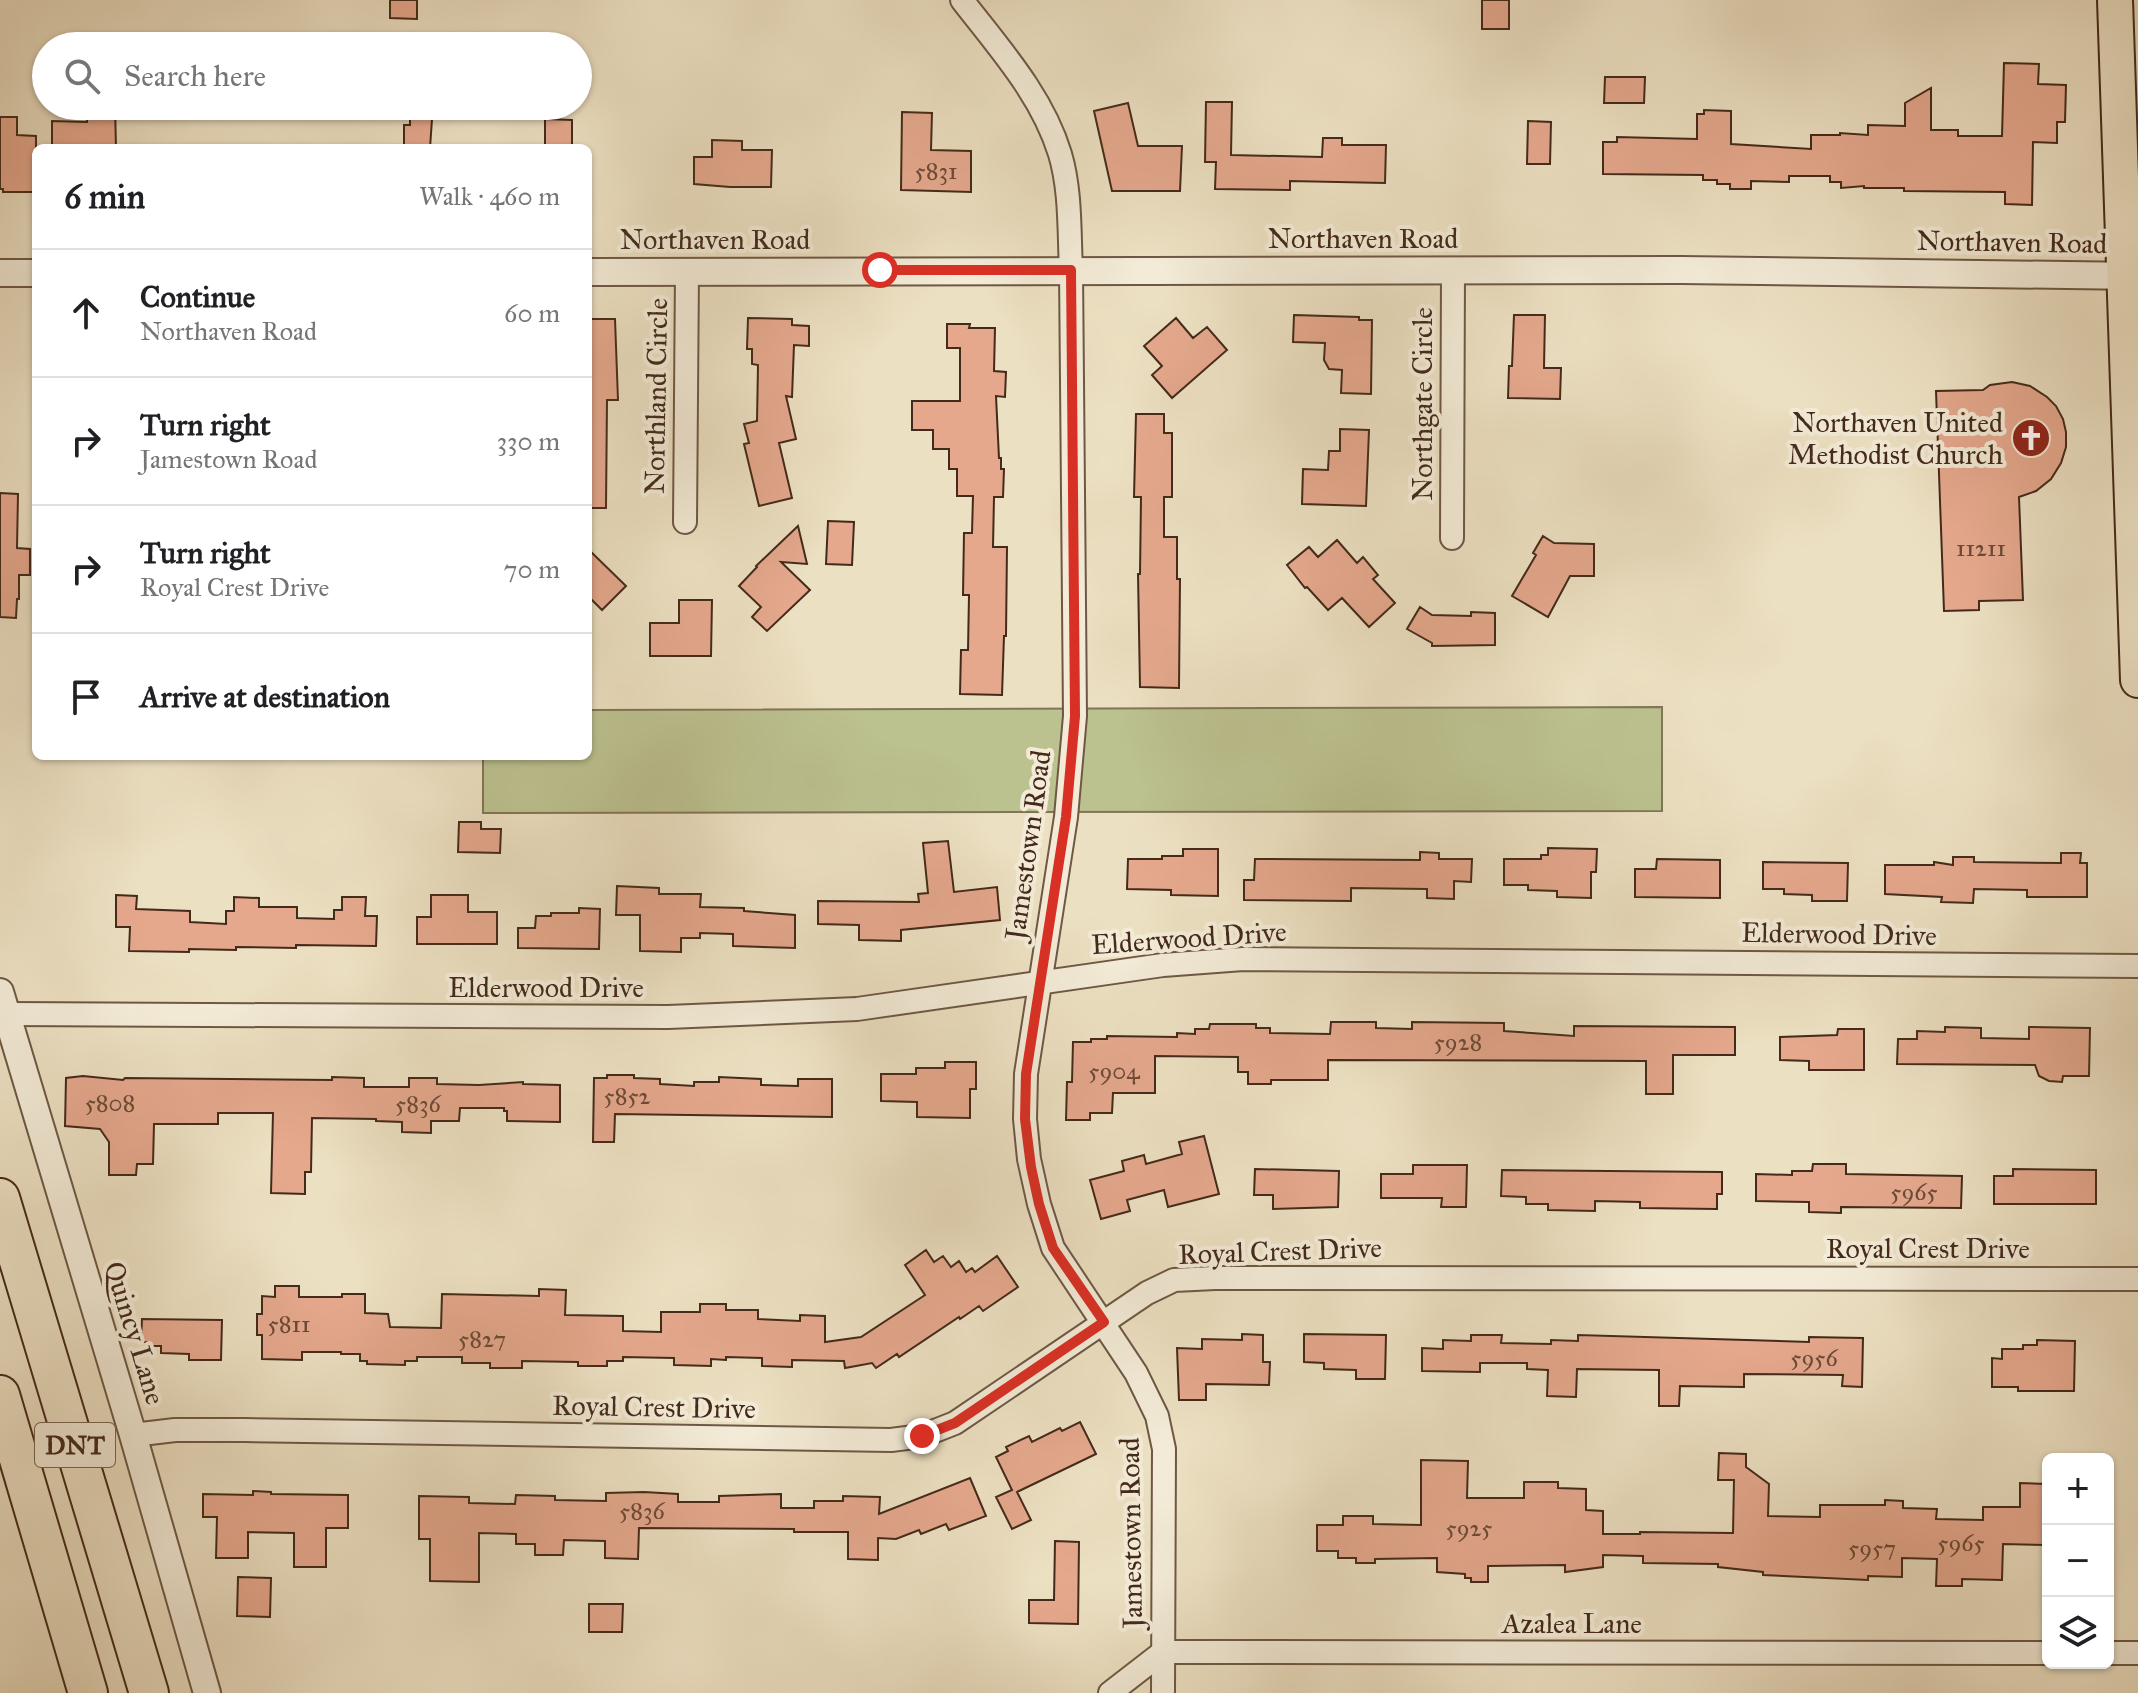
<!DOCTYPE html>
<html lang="en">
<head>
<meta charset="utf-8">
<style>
  body { margin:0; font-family:"IM FELL Great Primer",serif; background:#f2f2f2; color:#202124 }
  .controls { position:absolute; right:24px; bottom:24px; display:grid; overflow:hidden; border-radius:12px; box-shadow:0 2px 6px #0004 }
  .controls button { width:72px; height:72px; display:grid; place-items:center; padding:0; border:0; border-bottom:2px solid #e0e0e0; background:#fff; color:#202124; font:40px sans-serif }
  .stop { position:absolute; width:24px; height:24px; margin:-18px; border:6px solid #d93025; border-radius:50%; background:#fff }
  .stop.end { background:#d93025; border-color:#fff; box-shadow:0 2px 8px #0008 }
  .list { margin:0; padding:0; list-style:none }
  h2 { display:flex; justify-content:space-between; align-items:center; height:104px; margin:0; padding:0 32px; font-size:34px }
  h2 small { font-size:26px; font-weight:400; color:#757577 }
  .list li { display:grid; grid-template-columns:52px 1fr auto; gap:24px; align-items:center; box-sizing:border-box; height:128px; padding:0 32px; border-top:2px solid #e0e0e0 }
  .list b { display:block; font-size:30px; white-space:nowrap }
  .list p { margin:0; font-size:26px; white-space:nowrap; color:#757577 }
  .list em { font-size:26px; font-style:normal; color:#757577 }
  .icon { flex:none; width:44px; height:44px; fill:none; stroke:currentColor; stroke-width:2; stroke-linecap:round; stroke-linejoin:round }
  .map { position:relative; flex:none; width:2138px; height:1693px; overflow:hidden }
  .search { position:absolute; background:#fff; box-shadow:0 2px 6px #0004; left:32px; top:32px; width:560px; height:88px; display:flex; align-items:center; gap:20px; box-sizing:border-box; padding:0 28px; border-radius:44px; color:#757577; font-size:30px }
  .panel { position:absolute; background:#fff; box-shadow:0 2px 6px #0004; left:32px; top:144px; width:560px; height:616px; border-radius:12px }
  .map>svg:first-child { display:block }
  .green { fill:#bcc190; stroke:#807655; stroke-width:2 }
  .building { fill:#e5a88d; stroke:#442a1a; stroke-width:2 }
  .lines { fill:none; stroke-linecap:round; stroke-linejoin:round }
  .minor-casing { stroke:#6e5844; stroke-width:26 }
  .tertiary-casing { stroke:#6e5844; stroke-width:30 }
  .primary-casing { stroke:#442a1a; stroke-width:38 }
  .motorway-casing { stroke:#442a1a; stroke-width:42 }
  .minor { stroke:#f3ebd7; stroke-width:22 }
  .tertiary { stroke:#f3ebd7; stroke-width:26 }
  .primary { stroke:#ece0c2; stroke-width:34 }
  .motorway { stroke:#ece0c2; stroke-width:38 }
  .route { stroke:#d93025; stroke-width:10 }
  .labels { text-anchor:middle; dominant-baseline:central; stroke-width:8; stroke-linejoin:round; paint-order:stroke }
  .number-label { font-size:24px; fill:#6c4a37 }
  .shield { fill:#f3ebd7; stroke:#786453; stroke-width:2 }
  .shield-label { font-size:26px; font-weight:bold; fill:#442a1a }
  .street-label { font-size:28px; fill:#442a1a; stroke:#f3ebd7 }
  .poi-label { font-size:28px; fill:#442a1a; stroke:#f3ebd7; text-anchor:end }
</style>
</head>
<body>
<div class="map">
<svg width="2138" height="1693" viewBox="0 0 2138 1693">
  <rect width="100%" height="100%" fill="#ece0c2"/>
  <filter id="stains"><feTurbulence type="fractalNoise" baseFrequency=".0025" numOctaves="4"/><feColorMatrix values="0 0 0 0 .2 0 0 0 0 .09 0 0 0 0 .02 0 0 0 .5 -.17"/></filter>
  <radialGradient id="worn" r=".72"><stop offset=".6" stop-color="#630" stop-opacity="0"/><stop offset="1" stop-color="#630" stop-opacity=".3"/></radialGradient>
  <path class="green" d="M1662 707V811L483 813V756H588V710Z"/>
  <path class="building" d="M390 0H417V19L390 18Z
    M1482 0H1509V29H1482Z
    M2004 63 2039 64 2038 84 2066 85 2065 122H2057V143L2033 142 2032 205 2005 204V192L1904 191V188H1864V186L1841 188V182H1830V176H1789V182L1751 181V189H1730V184H1717V180H1703V175L1603 174V142H1617V137L1697 139V114H1704V110L1731 111V144L1811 149V135H1840V133L1868 135V125L1905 126V103L1931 88V130H1958V136H2002Z
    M1605 77H1645L1644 103H1604Z
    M1206 102H1232L1231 155 1322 157 1323 138H1342V145H1386L1385 183 1290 181V190L1215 189 1216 162H1205Z
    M1128 103 1138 146H1182L1180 191H1112L1094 111Z
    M87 106H115L116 148H52V121L87 122Z
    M902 112 932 113 931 150 971 151V192L901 190Z
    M0 117H17V135L36 136V192H3V189H0Z
    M410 118 432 119 430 148H404V125H410Z
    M545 119 572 120V148H545Z
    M1528 121 1551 122 1550 164H1527Z
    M712 140 742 141V150H772L771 187H730L694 184V157H712Z
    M1294 315 1359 317V320H1372L1371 394 1341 393 1342 370 1329 369 1324 360 1325 343 1293 342Z
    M1514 315H1545L1544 368H1561L1560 399 1508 398 1509 366H1512Z
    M748 318 792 319V325L809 326V346L794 345 792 397 786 396 796 439 779 443 792 498 759 506 744 444 749 443 744 424 757 421 758 365 752 364V349H747Z
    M1176 318 1193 338 1207 327 1227 350 1172 398 1152 375 1162 366 1144 346Z
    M588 319H615L618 400H607L606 508H588Z
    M947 324H970L969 328H995L994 371 1006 372 1005 397 996 396 999 458H1001V469H1004L1003 497H994L993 547H1007L1006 636H1004L1002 695 960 694 961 650H968L969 595H963L964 533H972L973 496H957V469H949V449H933V430H912V401H960V348H947Z
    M2012 382 2030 386 2047 397 2056 406 2063 419 2066 432V447L2061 463 2051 479 2036 491 2019 497 2023 600 1979 601V610L1944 611 1936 391 1983 390 1990 385Z
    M1136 414H1164V433H1172V497H1164V537H1177V579H1180L1179 688 1140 687 1138 574H1140L1141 497H1134Z
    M1340 429 1369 430 1366 506 1302 504 1303 469 1328 470 1329 451H1340Z
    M0 493 18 494 17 548 30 549V575H19V599H17L16 618 0 617Z
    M828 521 854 522 852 565 826 564Z
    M798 526 807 564 781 562 810 590 767 631 752 617 761 607 739 586 757 567 756 566Z
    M1543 536 1554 543 1594 544V576H1570L1548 617 1512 596 1536 555 1533 553Z
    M1337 540 1357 563 1363 557 1378 575 1373 579 1395 603 1369 627 1342 598 1328 610 1307 587 1305 588 1287 565 1309 547 1318 557Z
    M588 549 626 586 602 610 588 596Z
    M679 600H712L711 656H650V623H679Z
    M1420 607 1432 615 1471 616V612L1495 613V645L1432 646V643L1407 629Z
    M459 822H481V829H501L500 853 458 852Z
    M948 841 954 892 997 887 1000 920 901 930V941L859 940V925L818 924V901L919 902 918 894 928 893 923 843Z
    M1548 848 1597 849 1596 872H1591V898L1557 897V891L1528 890V885H1504V859H1541V855H1548Z
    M1183 849H1218V896L1171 895V890L1127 889 1128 859H1162V856H1183Z
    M1420 852 1439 853V859H1472L1471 882 1454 881V899L1427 898V889L1351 888V901L1244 900V880H1254L1255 859 1420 860Z
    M2061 853H2081L2080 863H2087V897H2027V890L1974 889 1973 903 1941 902 1942 897 1885 894V865H1934V862L1953 865V857H1974V862L2061 863Z
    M1657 859 1720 860V898L1635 897V869H1656Z
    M1763 862 1848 863 1847 901H1812V895L1784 894V889H1763Z
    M617 886 659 888V894H701L700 907 744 908V911L795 915V948L733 946V934L700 933V938H681V952L640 951V915H616Z
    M116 895 137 896 136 909 190 911V922L226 924V911H234V897L259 898V907H297V918L334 919V910H342V897H366L365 916H377L376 946 296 945V948L236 947V950L189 949V952L129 951 130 927H116Z
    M431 895H468V912H497V944H417V917H431Z
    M579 908 600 909 599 949 518 948V928H535L536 916H551V913H579Z
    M1331 1022H1376V1028L1412 1029V1022L1504 1023V1031L1574 1036V1026L1735 1027V1055H1673V1094H1646V1061L1328 1060V1080H1271V1084H1248V1072H1238V1057L1155 1056V1093H1113L1112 1113H1090V1120H1066L1067 1082H1072L1073 1042H1091V1039H1107V1036L1177 1037V1033L1195 1034V1029H1209L1210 1024H1256V1028H1270V1033L1330 1034Z
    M1945 1027 1981 1028V1038L2029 1039V1027L2090 1028 2089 1076H2063L2062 1082 2049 1081 2039 1076 2035 1065 1897 1064 1898 1039H1917V1031L1945 1032Z
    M1838 1029H1864V1070H1809V1061L1780 1060V1037L1837 1035Z
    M945 1062H976V1089H970V1118L917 1117V1102L881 1101V1074H916V1068H945Z
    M607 1075H634V1078L660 1079V1084L694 1086V1082H719V1077L761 1079V1085L798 1086V1079H832V1117L615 1114 614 1142H593L594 1078H607Z
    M83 1076 123 1080 125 1078 332 1080V1077L364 1078V1087H409V1078H437V1084L479 1085 523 1082V1084L560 1085V1122L507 1121V1111H504V1108H460L459 1121H431V1133L402 1132V1122L376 1121V1119L312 1118 311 1172H305V1194L271 1193 273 1113H218V1124H154L153 1164H137L136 1175H109V1142L100 1129 65 1126 66 1078Z
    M1204 1136 1219 1194 1168 1207 1164 1190 1127 1200 1130 1211 1101 1219 1090 1180 1124 1171 1122 1161 1144 1155 1146 1164 1182 1154 1179 1142Z
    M1813 1164H1846V1174L1962 1176 1961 1208 1841 1207V1213L1809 1212V1202L1756 1201V1174L1792 1175V1171H1812Z
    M1413 1165H1467L1466 1207H1441L1442 1198H1381V1174H1413Z
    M1255 1169 1339 1171 1338 1207 1273 1209V1195H1254Z
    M2013 1169 2096 1170V1204H1994V1176H2013Z
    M1502 1170 1722 1172V1194H1717V1209L1640 1208V1202L1595 1201V1211L1548 1210V1204H1526V1197L1501 1196Z
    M926 1250 934 1262 943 1256 951 1267 959 1261 966 1272 972 1268 975 1272 997 1256 1018 1287 983 1311 979 1306 960 1319 959 1317 899 1357 897 1354 876 1368 872 1363 845 1368 844 1361 792 1360V1367L762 1366V1358L726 1357V1360L711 1359V1366L674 1365V1358L623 1357V1361H607V1366H578V1362L522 1361V1368H490V1363H462V1357H417V1361H405V1365L367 1364V1361H360V1354H341V1352H302V1360L262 1359V1335H257V1314H262V1296L275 1297V1286H299V1297H342V1294H365V1313L388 1314 390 1327 441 1328 442 1294 539 1296V1289L566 1290 565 1315 623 1316V1331L661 1332V1312H700V1304H726V1310H758V1319L800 1321V1315L825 1316V1342L861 1337 925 1295 905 1265Z
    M142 1319 222 1320 221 1360H189V1354L161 1353V1346H148V1342H141Z
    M1242 1334 1263 1335V1362H1270L1269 1385 1206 1384V1400H1179L1177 1348 1202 1349V1339L1242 1340Z
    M1304 1334 1386 1335 1385 1379H1356V1370L1324 1369V1363L1304 1362Z
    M1471 1335H1502L1501 1343 1551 1344V1340L1578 1341V1335L1809 1342V1337L1863 1338 1862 1387 1842 1386 1843 1375 1744 1374V1387L1680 1386 1679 1406H1659V1370L1577 1369 1576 1397 1547 1396 1548 1370 1527 1369V1363H1480V1372L1422 1371V1348L1443 1349V1340L1471 1341Z
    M2037 1340 2075 1341 2074 1391H2018V1387H1992V1358L2002 1359V1349H2023V1345H2037Z
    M1080 1422 1096 1454 1017 1492 1031 1520 1012 1529 996 1497 1012 1490 996 1457 1008 1451 1006 1447 1029 1436 1032 1442 1060 1428 1062 1431Z
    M1719 1453 1746 1454V1467L1769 1484 1768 1516 1820 1517V1505H1885V1500L1903 1501V1508L1937 1509 1936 1519 1983 1520V1507H2020V1483L2048 1484V1545L2003 1544 2002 1580 1962 1579V1586H1936L1937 1559 1902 1558V1577L1868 1576V1580L1763 1575V1572L1718 1567V1564L1643 1563V1556L1603 1555V1567L1565 1572V1565L1488 1566V1582H1471V1578H1465V1574L1437 1572V1558L1375 1559V1563H1356V1558H1338V1551H1317V1525H1343V1516H1373V1524L1421 1525V1460L1468 1461 1467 1498H1524V1482H1558V1488L1586 1489V1510L1603 1511V1534H1640V1532L1733 1533 1734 1480H1718Z
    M970 1478 986 1516 949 1530 946 1524 921 1534 919 1530 896 1539 878 1538V1560L848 1559V1532H794V1529L639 1528 638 1559 605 1558V1541L564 1540 563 1555H535V1544H516V1534L479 1533V1582L430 1581V1539H419V1496L469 1497V1503L515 1504 516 1495 555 1496V1500L606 1501V1493L644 1492 678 1494V1502H719V1496L781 1494V1508H814V1501H843V1496L880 1497 879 1514Z
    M253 1491 271 1492V1494L348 1495V1528H326V1567H294V1533L248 1532V1558H216L217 1517H203V1494L253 1495Z
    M1055 1541 1079 1542 1078 1624 1029 1623V1600H1054Z
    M238 1577 271 1578 270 1617 237 1616Z
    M589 1604H623L622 1632H589Z"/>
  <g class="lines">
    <g class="minor-casing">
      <path id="minor" d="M962 0C999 48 1042 95 1060 154 1071 191 1069 232 1071 270L1075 716 1066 817 1026 1074 1025 1119 1029 1159 1039 1204 1053 1248 1136 1373 1157 1416 1164 1449 1163 1693
        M685 522 687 271
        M1452 538 1453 269
        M7 1014 668 1017 857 1009 1163 965 1243 959 2138 966
        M133 1435 175 1430H244L891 1440 922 1436 955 1423 1147 1293 1174 1280 1215 1278 2138 1279
        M2108 1653H2138
        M1110 1693 1163 1652 2048 1653"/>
    </g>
    <g class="tertiary-casing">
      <path id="tertiary" d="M588 272 1681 270 2138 276
        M0 273H36
        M0 992 133 1435 207 1693"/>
    </g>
    <g class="primary-casing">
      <path id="primary" d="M2115 0 2138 680"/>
    </g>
    <g class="motorway-casing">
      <path id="motorway" d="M0 1198 149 1693
        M0 1395 88 1693"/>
    </g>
    <use href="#minor" class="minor"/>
    <use href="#tertiary" class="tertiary"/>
    <use href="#primary" class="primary"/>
    <use href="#motorway" class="motorway"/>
  </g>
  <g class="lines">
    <path class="route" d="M880 270H1071L1075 716 1066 817 1026 1074 1025 1119 1031 1167 1039 1204 1053 1248 1104 1322 955 1423 922 1436"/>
  </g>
  <defs>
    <g id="church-disc" transform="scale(2)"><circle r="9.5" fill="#8f2418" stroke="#f3ebd7"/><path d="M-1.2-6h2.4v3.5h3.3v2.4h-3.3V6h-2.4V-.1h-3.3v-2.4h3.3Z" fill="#fff"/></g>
  </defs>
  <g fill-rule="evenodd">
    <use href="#church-disc" x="2031" y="438"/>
  </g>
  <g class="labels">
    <g class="number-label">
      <text x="936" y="171">5831</text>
      <text x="1981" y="548">11211</text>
      <text x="1458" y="1042">5928</text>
      <text x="1114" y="1071">5904</text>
      <text x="627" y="1096">5852</text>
      <text x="110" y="1103">5808</text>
      <text x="418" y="1104">5836</text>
      <text x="1914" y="1192">5965</text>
      <text x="289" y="1324">5811</text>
      <text x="482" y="1339">5827</text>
      <text x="1814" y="1358">5956</text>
      <text x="642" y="1511">5836</text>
      <text x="1469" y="1528">5925</text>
      <text x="1961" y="1543">5965</text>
      <text x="1872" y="1548">5957</text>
    </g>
    <rect class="shield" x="35" y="1423" width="80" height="44" rx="6"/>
    <g class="shield-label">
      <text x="75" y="1445">DNT</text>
    </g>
    <g class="street-label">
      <text x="1363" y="238">Northaven Road</text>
      <text x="715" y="239">Northaven Road</text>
      <text transform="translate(2012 242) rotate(1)">Northaven Road</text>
      <text transform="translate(656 396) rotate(-89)">Northland Circle</text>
      <text transform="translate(1422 404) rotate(-90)">Northgate Circle</text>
      <text transform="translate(1028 845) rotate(-82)">Jamestown Road</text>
      <text transform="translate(1839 934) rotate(1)">Elderwood Drive</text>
      <text transform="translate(1189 938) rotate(-4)">Elderwood Drive</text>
      <text x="546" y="987">Elderwood Drive</text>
      <text x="1928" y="1248">Royal Crest Drive</text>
      <text transform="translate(1280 1251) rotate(-2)">Royal Crest Drive</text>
      <text transform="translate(135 1333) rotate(73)">Quincy Lane</text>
      <text transform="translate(654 1407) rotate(1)">Royal Crest Drive</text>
      <text transform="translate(1131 1533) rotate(-91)">Jamestown Road</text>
      <text x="1572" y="1623">Azalea Lane</text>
    </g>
    <g class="poi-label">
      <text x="2003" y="422">Northaven United<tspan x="2003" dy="32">Methodist Church</tspan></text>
    </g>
  </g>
  <rect width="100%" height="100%" filter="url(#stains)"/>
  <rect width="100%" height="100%" fill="url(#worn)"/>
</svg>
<div class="controls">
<button>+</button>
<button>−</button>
<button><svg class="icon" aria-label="layers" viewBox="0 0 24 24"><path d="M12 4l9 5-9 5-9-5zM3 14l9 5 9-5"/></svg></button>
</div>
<div class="stop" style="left:880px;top:270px"></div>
<div class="stop end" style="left:922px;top:1436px"></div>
<div class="search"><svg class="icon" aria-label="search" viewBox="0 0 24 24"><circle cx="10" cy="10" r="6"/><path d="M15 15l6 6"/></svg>Search here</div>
<section class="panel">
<h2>6 min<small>Walk · 460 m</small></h2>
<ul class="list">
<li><svg class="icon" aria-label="ahead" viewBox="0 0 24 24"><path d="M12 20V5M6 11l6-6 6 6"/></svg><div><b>Continue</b><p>Northaven Road</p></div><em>60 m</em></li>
<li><svg class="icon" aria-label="right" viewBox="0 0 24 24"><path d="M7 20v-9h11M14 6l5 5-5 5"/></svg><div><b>Turn right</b><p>Jamestown Road</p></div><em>330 m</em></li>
<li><svg class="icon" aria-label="right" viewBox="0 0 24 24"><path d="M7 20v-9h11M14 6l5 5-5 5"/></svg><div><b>Turn right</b><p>Royal Crest Drive</p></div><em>70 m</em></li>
<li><svg class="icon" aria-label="arrive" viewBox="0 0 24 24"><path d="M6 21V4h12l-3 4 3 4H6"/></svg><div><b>Arrive at destination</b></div></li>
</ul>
</section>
</div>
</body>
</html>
